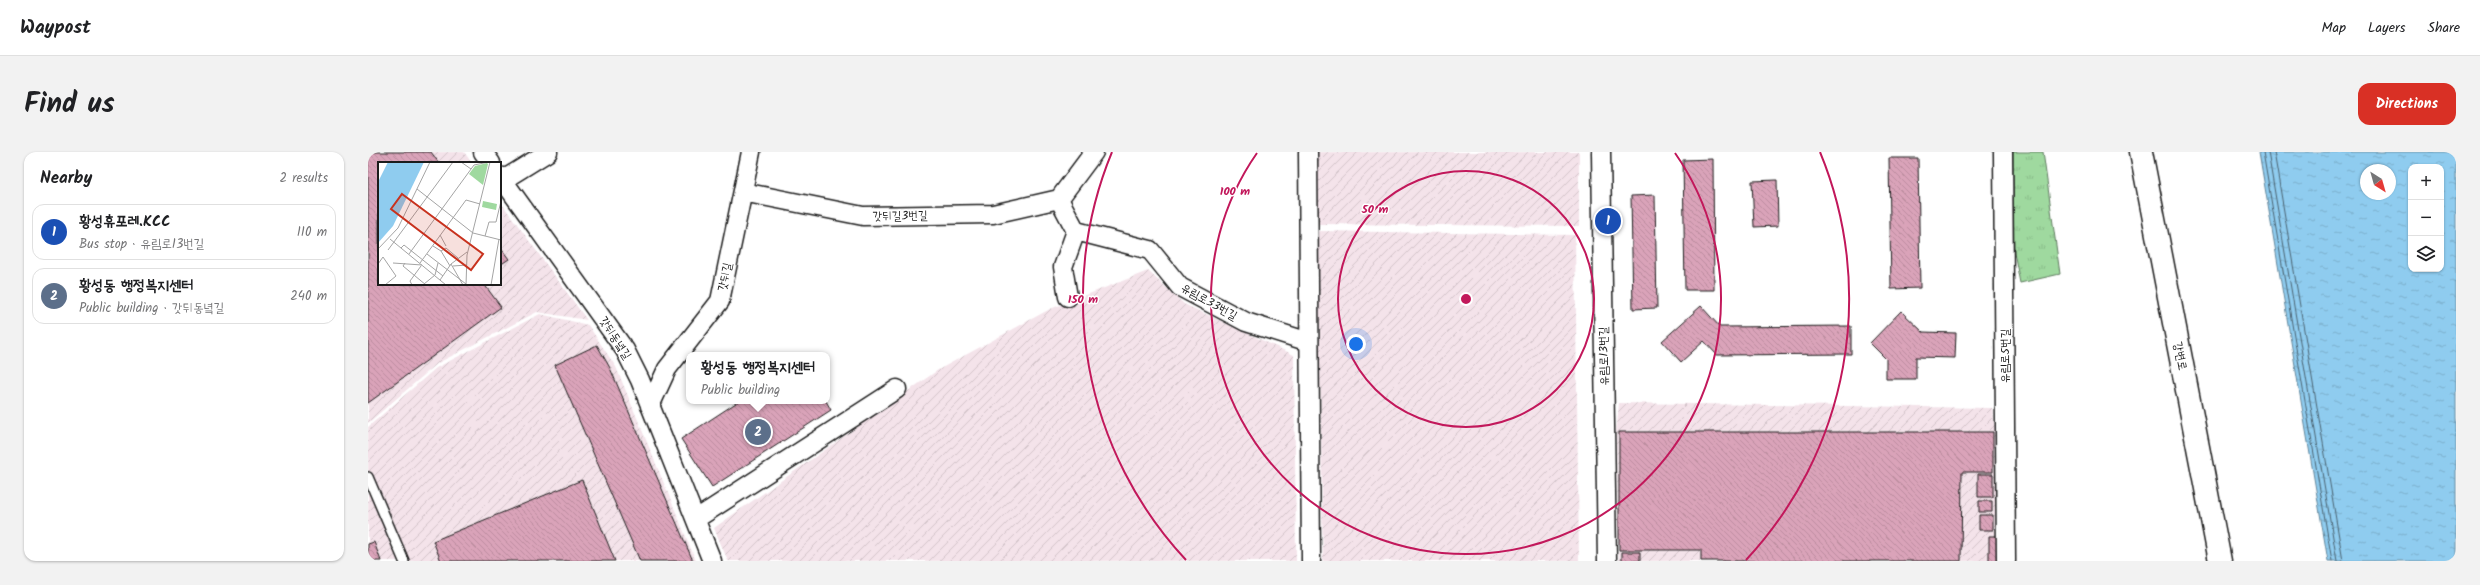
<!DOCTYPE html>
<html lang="en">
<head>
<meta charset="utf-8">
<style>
  body { margin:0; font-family:Kalam,"Poor Story",sans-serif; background:#f2f2f2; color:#202124 }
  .controls { position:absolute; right:12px; top:12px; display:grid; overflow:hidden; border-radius:8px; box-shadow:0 1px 3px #0004 }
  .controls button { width:36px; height:36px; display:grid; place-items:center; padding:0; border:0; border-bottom:1px solid #e0e0e0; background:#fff; color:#202124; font:20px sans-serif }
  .compass { position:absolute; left:1992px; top:12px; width:36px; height:36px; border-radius:50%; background:#fff; box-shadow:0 1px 3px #0004; rotate:143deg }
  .you { position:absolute; left:988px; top:192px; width:14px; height:14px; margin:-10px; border:3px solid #fff; border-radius:50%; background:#1a73e8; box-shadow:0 0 0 6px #1a73e833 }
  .badge { display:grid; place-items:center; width:26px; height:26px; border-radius:50%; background:#d93025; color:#fff; font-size:13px; font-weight:700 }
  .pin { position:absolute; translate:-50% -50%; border:2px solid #fff; box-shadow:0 1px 4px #0006 }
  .popup { position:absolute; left:318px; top:200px; width:144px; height:52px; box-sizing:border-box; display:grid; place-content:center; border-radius:8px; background:#fff; filter:drop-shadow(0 1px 3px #0005); font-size:13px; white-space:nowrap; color:#757577 }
  .popup b { font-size:15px; color:#202124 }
  .popup::after { content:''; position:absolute; left:50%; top:100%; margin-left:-8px; border:8px solid transparent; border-top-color:#fff }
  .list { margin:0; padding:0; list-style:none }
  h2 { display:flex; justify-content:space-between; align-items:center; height:52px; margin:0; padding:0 16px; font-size:17px }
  h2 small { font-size:13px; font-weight:400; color:#757577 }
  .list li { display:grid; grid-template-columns:26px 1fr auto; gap:12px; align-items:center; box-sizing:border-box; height:56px; margin:0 8px 8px; padding:0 8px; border:1px solid #e0e0e0; border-radius:12px }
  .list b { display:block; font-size:15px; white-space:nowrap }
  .list p { margin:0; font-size:13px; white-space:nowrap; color:#757577 }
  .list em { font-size:13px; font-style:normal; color:#757577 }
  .icon { flex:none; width:22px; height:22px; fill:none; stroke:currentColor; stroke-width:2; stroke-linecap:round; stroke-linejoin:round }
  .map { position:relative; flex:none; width:2088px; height:409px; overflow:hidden; border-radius:12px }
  header { display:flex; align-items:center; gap:24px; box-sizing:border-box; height:56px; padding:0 20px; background:#fff; border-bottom:1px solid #e0e0e0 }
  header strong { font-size:19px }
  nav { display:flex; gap:22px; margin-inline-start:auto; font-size:14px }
  .intro { display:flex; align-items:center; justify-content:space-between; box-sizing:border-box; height:96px; padding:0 24px }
  h1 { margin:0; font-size:28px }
  .button { padding:10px 18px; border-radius:12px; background:#d93025; color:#fff; font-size:14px; font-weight:700 }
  main { display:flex; gap:24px; padding:0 24px }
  aside { flex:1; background:#fff; border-radius:12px; box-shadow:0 1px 3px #0004 }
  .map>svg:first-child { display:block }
  .industrial { fill:url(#industrial-furrows) }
  .grass { fill:url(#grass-tufts); stroke:#5e7a5e }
  .water { fill:url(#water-ripples); stroke:#61869b; fill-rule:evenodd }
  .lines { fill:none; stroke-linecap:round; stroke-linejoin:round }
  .shore { stroke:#4a6270; stroke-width:1 }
  .building { fill:url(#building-back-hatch); stroke:#1c1c1c }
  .lane-casing { stroke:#1c1c1c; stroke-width:12 }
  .street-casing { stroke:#1c1c1c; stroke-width:21 }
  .secondary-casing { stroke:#1c1c1c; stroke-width:25 }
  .lane { stroke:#fff; stroke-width:9 }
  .street { stroke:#fff; stroke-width:18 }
  .secondary { stroke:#fff; stroke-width:22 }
  .ring { fill:none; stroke:#c2185b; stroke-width:2 }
  .labels { text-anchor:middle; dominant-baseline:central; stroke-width:3; stroke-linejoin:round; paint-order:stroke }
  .street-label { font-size:12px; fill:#1c1c1c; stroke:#fff }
  .inset-road { fill:none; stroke:#a4a4a4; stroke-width:1 }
  .view { fill:#c8321e; fill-opacity:0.15; stroke:#c8321e; stroke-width:2 }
  .inset-edge { fill:none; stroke:#1c1c1c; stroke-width:2 }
  .centre { fill:#c2185b; stroke:#fff; stroke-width:2 }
  .ring-label { font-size:12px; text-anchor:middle; font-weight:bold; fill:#c2185b; stroke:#fff; stroke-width:3; stroke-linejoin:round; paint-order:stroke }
</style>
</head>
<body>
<header>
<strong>Waypost</strong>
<nav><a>Map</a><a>Layers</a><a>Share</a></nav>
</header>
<div class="intro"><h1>Find us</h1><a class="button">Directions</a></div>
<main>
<aside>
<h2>Nearby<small>2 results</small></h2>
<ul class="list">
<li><span class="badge" style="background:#1a4fb4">1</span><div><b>황성휴포레.KCC</b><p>Bus stop · 유림로13번길</p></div><em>110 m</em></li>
<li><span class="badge" style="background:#5c6f8a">2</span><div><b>황성동 행정복지센터</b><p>Public building · 갓뒤동녘길</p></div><em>240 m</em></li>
</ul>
</aside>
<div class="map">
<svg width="2088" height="409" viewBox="0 0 2088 409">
  <defs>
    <pattern id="industrial-furrows" width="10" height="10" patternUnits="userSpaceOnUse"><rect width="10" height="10" fill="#f4e3ea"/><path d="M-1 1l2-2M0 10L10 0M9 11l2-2" fill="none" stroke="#d1c2c8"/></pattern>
    <pattern id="grass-tufts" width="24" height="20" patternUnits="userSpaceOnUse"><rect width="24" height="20" fill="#9fd99f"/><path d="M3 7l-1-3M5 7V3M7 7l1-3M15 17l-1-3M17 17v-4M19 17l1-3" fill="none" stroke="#88ba88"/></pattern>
    <pattern id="water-ripples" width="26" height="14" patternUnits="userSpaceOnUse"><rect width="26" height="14" fill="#8fccef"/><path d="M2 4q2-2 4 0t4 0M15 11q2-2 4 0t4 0" fill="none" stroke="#7bafcc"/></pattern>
    <pattern id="building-back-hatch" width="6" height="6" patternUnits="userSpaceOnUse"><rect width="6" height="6" fill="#daa3b9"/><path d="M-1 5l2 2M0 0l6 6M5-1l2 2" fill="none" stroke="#ba8c9e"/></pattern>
  </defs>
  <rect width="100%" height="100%" fill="#fff"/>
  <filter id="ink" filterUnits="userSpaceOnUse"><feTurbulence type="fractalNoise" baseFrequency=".025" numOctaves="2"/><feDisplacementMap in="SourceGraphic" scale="8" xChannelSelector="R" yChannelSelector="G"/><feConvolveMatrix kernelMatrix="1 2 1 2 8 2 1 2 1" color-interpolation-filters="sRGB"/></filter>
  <g filter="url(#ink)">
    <path class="industrial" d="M0 0H96L104 11H11V132H132V49L219 168 169 160 70 211 0 271Z
      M949 0H1211V74L950 72Z
      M950 79 1207 83 1211 409H955Z
      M780 119 816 152 926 203 928 409H360L346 376 570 218 682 157Z
      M172 162 220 173 248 215 328 409H0V275L68 216Z
      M1251 251 1624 256 1628 282 1630 409H1251L1248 282Z"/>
    <path class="grass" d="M1645 0H1675L1692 122 1652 131 1646 100Z"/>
    <path class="water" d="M1891 0H2088V409H1960ZM2043 15H2073V117H2043ZM1998 18H2022V42H1998Z"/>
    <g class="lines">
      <path class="shore" d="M1895 0 1964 409
        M1900 0 1969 409
        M1906 0 1975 409"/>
    </g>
    <path class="building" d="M0 0H63L71 11H11V132H116L133 155 0 251Z
      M1521 6H1550L1552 136 1523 137Z
      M1345 7 1346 138H1317L1315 8Z
      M1409 28 1410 74 1386 75 1384 29Z
      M1287 43 1289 156 1265 157 1263 44Z
      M132 95 141 107 132 113Z
      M1333 154 1352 175 1483 174V202L1349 203 1336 189 1313 210 1294 189Z
      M1533 159 1555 180 1588 181 1587 206 1548 205V227H1518V207L1502 191Z
      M229 193 242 216 325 409H272L187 213Z
      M371 249H458L463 258 344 335 313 287Z
      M1251 280H1625V320H1594L1593 409H1333V398H1251Z
      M1610 322H1625V345H1610Z
      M214 328 247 409H73L65 389Z
      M1611 349H1624V360H1611Z
      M1611 363H1625V378H1611Z
      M1621 384H1630V409H1621Z
      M6 390 13 409H0V392Z
      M1254 400H1272V409H1254Z"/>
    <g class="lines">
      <g class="lane-casing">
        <path id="lane" d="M0 325 36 409"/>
      </g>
      <g class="street-casing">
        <path id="street" d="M115 0 123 11
          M940 0 943 409
          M1233 0 1239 409
          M1635 0 1638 409
          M132 24 257 198 272 228 344 409
          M135 28 180 0
          M375 40 495 64 625 62 691 47 726 0
          M691 47 708 79 695 115 700 145
          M708 79 782 98 812 135 878 170 941 190
          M282 254 299 217 352 149 383 0
          M328 367 529 237"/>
      </g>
      <g class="secondary-casing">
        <path id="secondary" d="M1773 0 1852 409"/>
      </g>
      <use href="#lane" class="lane"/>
      <use href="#street" class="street"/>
      <use href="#secondary" class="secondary"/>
    </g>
  </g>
  <g class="ring">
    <circle cx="1098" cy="147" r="128"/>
    <path d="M1307 1A255 255 0 1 1 889 1"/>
    <path d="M818 408A383 383 0 0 1 744 0M1452 0A383 383 0 0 1 1378 408"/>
  </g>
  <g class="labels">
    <g class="street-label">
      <text transform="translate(532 64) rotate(-1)">갓뒤길3번길</text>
      <text transform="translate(357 125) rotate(-78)">갓뒤길</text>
      <text transform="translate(841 150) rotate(29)">유림로33번길</text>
      <text transform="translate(247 186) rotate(57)">갓뒤동녘길</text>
      <text transform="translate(1236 204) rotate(-91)">유림로13번길</text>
      <text transform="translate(1637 204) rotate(-90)">유림로5번길</text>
      <text transform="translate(1812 204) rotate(79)">강변로</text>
    </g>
  </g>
  <g transform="translate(10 10)">
    <rect width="123" height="123" fill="#fff"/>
    <path d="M105 39 119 42 118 48 104 45Z" fill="#9fd99f"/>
    <path d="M109 1 110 2 105 23 91 12 97 4Z" fill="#9fd99f"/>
    <path d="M10 0H46L15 64 0 81V20Z" fill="#8fccef"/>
    <path class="inset-road" d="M83 0 93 7M39 27 95 71 123 78M62 73 68 84M107 74 111 60H118L123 39M12 77 68 123M55 84 63 89 72 104M23 86 26 83 65 114M0 87 20 66 52 0M10 88 75 0M63 89 68 86 80 96M31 92 96 3 111 0M49 92 88 122M15 101 44 103M27 101 25 104 48 123M42 101 88 38 102 42M0 102 5 95 18 114 7 123M73 102 85 123M75 104 89 103M62 118 73 102 89 90M46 122 57 113 60 101M34 123 32 119 43 104M88 123 89 93 112 0M113 123 121 77"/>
    <path class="view" d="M24 32 105 92 93 108 13 47Z"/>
    <rect width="123" height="123" class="inset-edge"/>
  </g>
  <circle cx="1098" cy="147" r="6" class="centre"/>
  <g class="ring-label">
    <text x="867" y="43">100 m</text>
    <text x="1007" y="61">50 m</text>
    <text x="715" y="151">150 m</text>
  </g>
</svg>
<div class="controls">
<button>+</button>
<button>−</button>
<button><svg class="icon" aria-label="layers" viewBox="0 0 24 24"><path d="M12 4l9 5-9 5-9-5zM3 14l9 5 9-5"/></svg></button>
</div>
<svg class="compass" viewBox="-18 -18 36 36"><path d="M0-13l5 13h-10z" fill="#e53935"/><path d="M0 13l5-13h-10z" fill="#757577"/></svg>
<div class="you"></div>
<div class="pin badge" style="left:1240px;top:69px;background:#1a4fb4">1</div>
<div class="pin badge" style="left:390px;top:280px;background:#5c6f8a">2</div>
<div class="popup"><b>황성동 행정복지센터</b>Public building</div>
</div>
</main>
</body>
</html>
